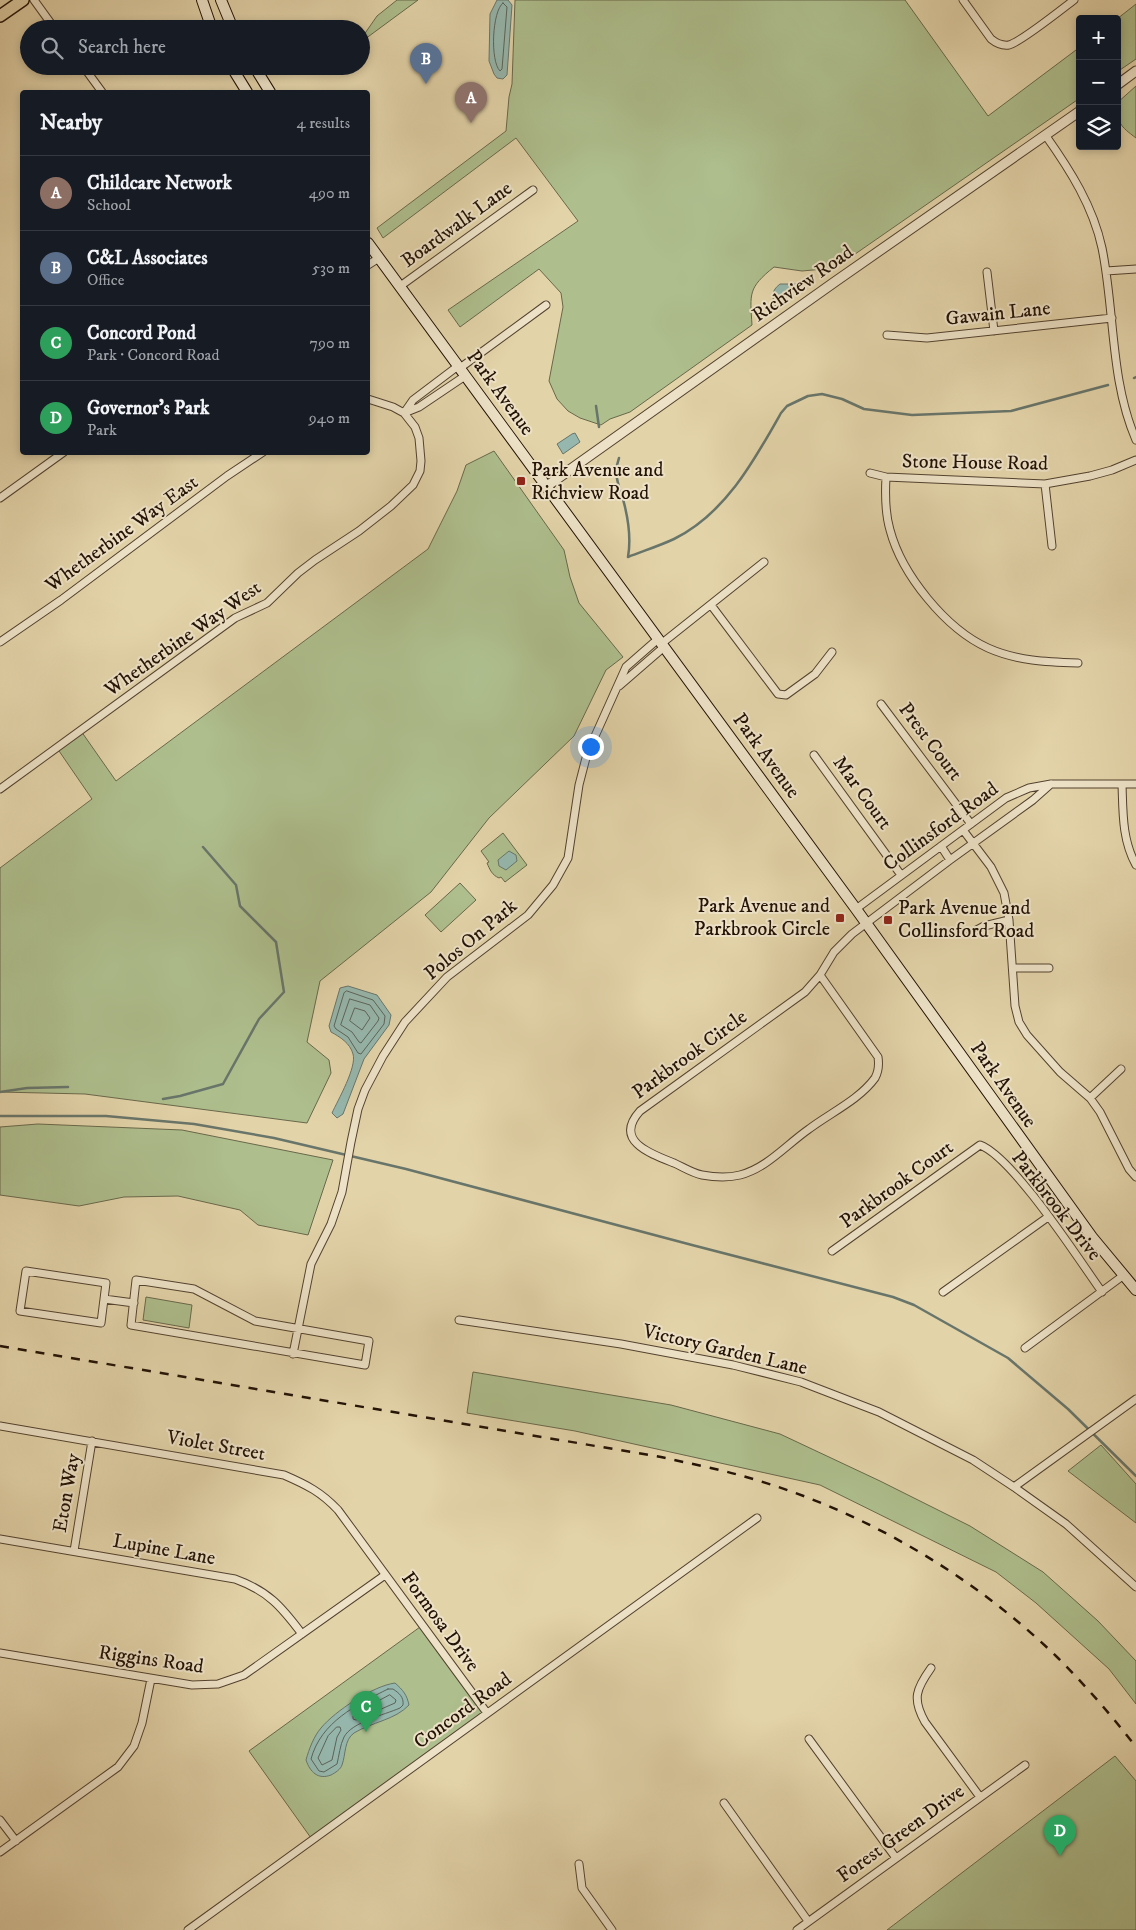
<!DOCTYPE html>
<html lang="en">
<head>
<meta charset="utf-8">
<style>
  body { margin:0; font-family:"IM FELL DW Pica",serif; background:#242831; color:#f1f3f6 }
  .controls { position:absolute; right:15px; top:15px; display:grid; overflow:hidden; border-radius:5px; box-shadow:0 2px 8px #0003 }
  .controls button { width:45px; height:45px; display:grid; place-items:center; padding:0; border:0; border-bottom:1px solid #363941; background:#171b24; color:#f1f3f6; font:25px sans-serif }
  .you { position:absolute; left:590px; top:746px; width:18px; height:18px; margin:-12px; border:4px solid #fff; border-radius:50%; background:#1a73e8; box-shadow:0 0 0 8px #1a73e833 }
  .badge { display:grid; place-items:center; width:32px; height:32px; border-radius:50%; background:#ea580c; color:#fff; font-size:16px; font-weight:700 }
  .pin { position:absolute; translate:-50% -41px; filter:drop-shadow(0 1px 2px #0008) }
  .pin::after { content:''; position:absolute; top:26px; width:18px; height:15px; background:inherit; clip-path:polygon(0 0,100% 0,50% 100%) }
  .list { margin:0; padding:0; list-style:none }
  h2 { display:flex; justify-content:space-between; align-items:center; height:65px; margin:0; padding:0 20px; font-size:21px }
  h2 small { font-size:16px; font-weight:400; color:#9ea1a6 }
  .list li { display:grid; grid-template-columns:32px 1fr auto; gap:15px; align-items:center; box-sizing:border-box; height:75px; padding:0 20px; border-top:1px solid #363941 }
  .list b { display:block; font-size:19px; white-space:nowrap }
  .list p { margin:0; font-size:16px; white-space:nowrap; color:#9ea1a6 }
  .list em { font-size:16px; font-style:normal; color:#9ea1a6 }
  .icon { flex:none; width:28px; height:28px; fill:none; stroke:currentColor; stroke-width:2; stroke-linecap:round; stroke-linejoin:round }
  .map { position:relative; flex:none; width:1136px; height:1930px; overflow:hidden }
  .search { position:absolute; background:#171b24; box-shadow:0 2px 8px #0003; left:20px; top:20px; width:350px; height:55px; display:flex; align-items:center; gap:12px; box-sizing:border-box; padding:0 18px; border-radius:28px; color:#9ea1a6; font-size:19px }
  .panel { position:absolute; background:#171b24; box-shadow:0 2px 8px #0003; left:20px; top:90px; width:350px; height:365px; border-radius:5px }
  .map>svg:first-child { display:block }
  .green { fill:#aebe8d; stroke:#68684a }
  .water { fill:#96b7ad; stroke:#68756a }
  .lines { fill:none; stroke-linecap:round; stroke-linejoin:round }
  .shore { stroke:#5c645a; stroke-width:1 }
  .stream { stroke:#68756a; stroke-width:2.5 }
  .minor-casing { stroke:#53422f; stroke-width:9 }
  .tertiary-casing { stroke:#53422f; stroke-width:11 }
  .secondary-casing { stroke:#231206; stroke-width:12 }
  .primary-casing { stroke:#231206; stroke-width:14 }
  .minor { stroke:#ede2c7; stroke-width:7 }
  .tertiary { stroke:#ede2c7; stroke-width:9 }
  .secondary { stroke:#ede2c7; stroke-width:10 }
  .primary { stroke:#e3d3a9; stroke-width:11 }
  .rail { stroke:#231206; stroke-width:2.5; stroke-dasharray:9 9; stroke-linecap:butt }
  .poi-dot { fill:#8f2418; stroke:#ede2c7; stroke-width:2 }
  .labels { text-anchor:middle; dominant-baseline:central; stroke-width:4; stroke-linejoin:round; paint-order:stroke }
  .street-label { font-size:20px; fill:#231206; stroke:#ede2c7 }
  .poi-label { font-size:20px; fill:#231206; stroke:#ede2c7; text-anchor:start }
</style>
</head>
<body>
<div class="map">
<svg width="1136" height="1930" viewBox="0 0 1136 1930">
  <rect width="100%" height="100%" fill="#e3d3a9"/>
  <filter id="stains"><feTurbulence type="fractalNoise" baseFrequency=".004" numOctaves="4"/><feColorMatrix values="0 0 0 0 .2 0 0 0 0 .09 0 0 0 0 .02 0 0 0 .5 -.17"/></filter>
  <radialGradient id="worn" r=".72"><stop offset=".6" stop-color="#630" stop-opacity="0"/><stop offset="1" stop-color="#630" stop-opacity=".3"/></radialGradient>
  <path class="green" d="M397 0H418L361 42V39L377 16Z
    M515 0H905L988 116 1080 47V98L835 268 802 271 774 267C748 288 750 293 752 325L630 412 610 419 601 425 580 418 568 411 557 399 549 381 563 307 561 293 539 269 460 327 448 310 578 221 516 138 383 238 377 228 506 131 509 97 512 84Z
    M1136 4V59L1117 72V19Z
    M1136 86V138C1120 126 1117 123 1117 103Z
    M494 451 564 550 570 577 579 603 623 657 606 670 574 736 489 818 431 892 320 981 307 1042 329 1060 331 1073 307 1123 85 1094 0 1092V868L92 799 57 748 81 731 116 781 428 549 457 491 466 465Z
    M503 833 527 865 505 882 501 877 499 878C492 875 490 870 487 863L489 862 481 851Z
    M460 883 476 900 441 932 425 915Z
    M38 1124 182 1130 333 1160 308 1235 258 1225 240 1210 178 1196 124 1197 79 1206 0 1195V1127Z
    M146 1297 192 1305 189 1328 143 1320Z
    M473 1372 671 1405 780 1434 880 1481 970 1526 1043 1572 1098 1621 1136 1661V1704L1109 1669 1036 1603 996 1572 820 1485 575 1431 467 1413Z
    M1101 1445 1136 1484V1523L1068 1471Z
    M420 1627 483 1713 311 1838 249 1751Z
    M1115 1756 1136 1781V1930H887Z"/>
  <path class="water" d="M497 0H508L512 5 507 75 503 79 497 78 494 74 489 61 490 14Z
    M780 284H801L800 287 775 306C772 296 771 291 780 284Z
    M575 433 580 442 563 454 557 444 572 434Z
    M509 851 516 855 517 861 506 870 499 866 498 860Z
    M348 986 377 995 391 1015 389 1025 364 1059 343 1114 337 1118 332 1113C338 1100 357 1067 353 1054 350 1043 340 1037 331 1032L329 1026 340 988Z
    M395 1683C403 1690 407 1695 409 1705 395 1720 372 1722 354 1733 344 1740 346 1754 342 1765 341 1769 335 1773 331 1775 318 1780 310 1772 306 1760 309 1749 314 1736 321 1728 335 1711 373 1686 395 1683Z"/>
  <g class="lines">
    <path class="shore" d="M503 3 507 7 502 69 500 71C490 61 492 11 503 3Z
      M347 991 373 1000 385 1016 384 1024 361 1054 358 1053 348 1037 336 1029 334 1026 344 993Z
      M350 999 370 1005 379 1018 378 1021 361 1043 359 1042 352 1032 341 1025Z
      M355 1008 365 1011 370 1018 362 1030 350 1021Z
      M388 1689H393C399 1693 404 1697 403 1705L400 1708C384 1715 352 1722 344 1737 340 1745 339 1756 337 1764L324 1772 319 1771 311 1759C321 1722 356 1705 388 1689Z
      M390 1695 396 1700 395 1703 356 1720 353 1719V1716L358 1712Z
      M337 1727H340L341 1730 337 1737 332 1760 322 1765 318 1758 328 1736Z"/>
    <path class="stream" d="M1134 378 1136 377
      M596 406 599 427
      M619 458C612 477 621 489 625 507 629 524 631 540 628 557
      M628 557C643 551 659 546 674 539 725 514 754 461 781 413L787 406 808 396 822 394 842 399 864 409 912 415 1011 411 1108 385
      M0 1092 27 1088 68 1087
      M163 1099 180 1096 223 1084 259 1019 284 992 276 942 240 906 236 885 203 847
      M0 1116H106L194 1124 274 1138 406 1169 692 1245 893 1297 914 1305 1008 1358 1068 1409 1136 1476"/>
    <g class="minor-casing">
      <path id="minor" d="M34 0 55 29
        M963 0 991 39C996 43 1002 46 1009 45 1021 42 1062 9 1074 0
        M83 66 102 92
        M1046 136C1070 170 1093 206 1102 248 1115 312 1110 380 1136 440
        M368 265 379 258
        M1106 271 1136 269
        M987 272 994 331
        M399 287 533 190
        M887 335 927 338 1112 318
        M460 368 546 305
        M404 413 413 400 458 366
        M404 413 419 407 465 376
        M870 473 886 477 1045 484 1090 476 1112 470 1136 460
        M886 477C885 495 885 513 890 530 902 575 946 629 988 648 1017 661 1047 662 1078 663
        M1045 484 1052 546
        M0 498 64 452
        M711 605 778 694 786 695 815 674 832 652
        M0 642 61 600 227 476 263 452
        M661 644 764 562
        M619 686 664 647
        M881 704 971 824
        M814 755 901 875
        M1122 784C1123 812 1122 840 1136 865
        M0 789 235 618 267 603 298 573 315 560 359 531 391 506 413 485 420 471 421 461 419 438 415 427 404 413 393 407 368 399
        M963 830 991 867 1004 893 1009 920 1015 1006 1019 1022 1027 1035 1060 1072 1090 1098 1100 1112 1129 1169 1136 1177
        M941 846 950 860
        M856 909 1006 798 1029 788 1051 784H1136
        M971 933 984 926 1009 920
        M1014 968H1049
        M820 975 878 1057C879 1064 879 1071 875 1078 859 1100 830 1113 809 1129 786 1145 767 1168 740 1175 728 1178 713 1177 702 1175 692 1173 683 1167 674 1163 651 1154 613 1141 640 1111L805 992Z
        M820 975 834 952 852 934 950 860 1033 800 1051 784
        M1090 1098 1121 1069
        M832 1251 980 1145C1013 1157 1079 1260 1102 1292
        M26 1271 106 1283 101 1323 20 1311Z
        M136 1280 194 1289 255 1321 369 1341 365 1365 131 1325Z
        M943 1292 1048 1217
        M104 1299 134 1303
        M459 1320 621 1344 733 1365 801 1382 879 1412 973 1460 1014 1487 1066 1524 1136 1587
        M1025 1348 1124 1275
        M293 1354 311 1264 331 1224 342 1192 351 1142 358 1109 365 1090 383 1056 405 1022 447 977 528 915 553 885 568 858 579 785 587 754 626 667 658 639
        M0 1426 284 1475C307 1485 321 1492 338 1510L487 1713
        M1014 1487 1136 1399
        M0 1539 235 1579C268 1591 281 1606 302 1634
        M74 1551 92 1441
        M0 1653 192 1685 218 1684 244 1675 385 1575
        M931 1668C916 1689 912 1699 925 1722L980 1797
        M809 1739 896 1858
        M724 1803 808 1921
        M0 1820 16 1841
        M0 1852 118 1767 134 1746 142 1723 151 1679
        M579 1864 582 1888 612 1930
        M188 1930 757 1518
        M797 1930 1025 1765"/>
    </g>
    <g class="tertiary-casing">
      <path id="tertiary" d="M1117 85 1136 71
        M547 486 836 281 1080 111"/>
    </g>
    <g class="secondary-casing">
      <path id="secondary" d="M202 0 212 29
        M221 0 233 29
        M231 66 247 92
        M254 66 270 92
        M368 243 856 909 1092 1237 1136 1290"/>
    </g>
    <g class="primary-casing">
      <path id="primary" d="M0 16 23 0"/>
    </g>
    <use href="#minor" class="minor"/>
    <use href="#tertiary" class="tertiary"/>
    <use href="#secondary" class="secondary"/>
    <use href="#primary" class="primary"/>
    <path class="rail" d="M0 1346 661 1457C687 1463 714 1468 739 1475 857 1507 971 1573 1058 1658 1086 1686 1112 1716 1136 1747"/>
  </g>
  <g class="poi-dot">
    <rect x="516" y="476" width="10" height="10" rx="2.5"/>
    <rect x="835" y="913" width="10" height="10" rx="2.5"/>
    <rect x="883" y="915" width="10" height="10" rx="2.5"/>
  </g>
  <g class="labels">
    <g class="street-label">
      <text transform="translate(457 225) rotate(-36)">Boardwalk Lane</text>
      <text transform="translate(803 284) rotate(-35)">Richview Road</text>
      <text transform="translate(998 314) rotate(-6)">Gawain Lane</text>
      <text transform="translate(500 393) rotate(54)">Park Avenue</text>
      <text transform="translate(975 463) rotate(1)">Stone House Road</text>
      <text transform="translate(122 534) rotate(-36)">Whetherbine Way East</text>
      <text transform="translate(183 639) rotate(-35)">Whetherbine Way West</text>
      <text transform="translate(930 742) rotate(53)">Prest Court</text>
      <text transform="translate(766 756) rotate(54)">Park Avenue</text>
      <text transform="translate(862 793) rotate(54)">Mar Court</text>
      <text transform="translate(941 827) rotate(-36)">Collinsford Road</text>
      <text transform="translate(471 940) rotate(-40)">Polos On Park</text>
      <text transform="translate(690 1055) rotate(-36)">Parkbrook Circle</text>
      <text transform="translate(1003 1085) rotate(55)">Park Avenue</text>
      <text transform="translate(897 1185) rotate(-36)">Parkbrook Court</text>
      <text transform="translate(1056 1206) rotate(52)">Parkbrook Drive</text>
      <text transform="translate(725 1350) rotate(13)">Victory Garden Lane</text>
      <text transform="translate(216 1446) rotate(10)">Violet Street</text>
      <text transform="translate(67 1493) rotate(-80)">Eton Way</text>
      <text transform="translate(164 1550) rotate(10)">Lupine Lane</text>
      <text transform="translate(440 1622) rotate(54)">Formosa Drive</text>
      <text transform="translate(151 1660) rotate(8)">Riggins Road</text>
      <text transform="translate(463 1711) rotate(-36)">Concord Road</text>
      <text transform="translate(901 1834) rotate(-36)">Forest Green Drive</text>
    </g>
    <g class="poi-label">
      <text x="531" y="470">Park Avenue and<tspan x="531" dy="23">Richview Road</tspan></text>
      <text x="830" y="906" text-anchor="end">Park Avenue and<tspan x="830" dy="23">Parkbrook Circle</tspan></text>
      <text x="898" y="908">Park Avenue and<tspan x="898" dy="23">Collinsford Road</tspan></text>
    </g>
  </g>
  <rect width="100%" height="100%" filter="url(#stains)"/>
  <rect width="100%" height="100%" fill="url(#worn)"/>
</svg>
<div class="controls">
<button>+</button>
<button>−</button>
<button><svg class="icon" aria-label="layers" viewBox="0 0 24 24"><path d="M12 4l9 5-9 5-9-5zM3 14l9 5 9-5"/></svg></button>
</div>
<div class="you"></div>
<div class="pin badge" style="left:471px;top:123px;background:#8d6e63">A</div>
<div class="pin badge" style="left:426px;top:84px;background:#5c6f8a">B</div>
<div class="pin badge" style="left:366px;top:1732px;background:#2e9e5b">C</div>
<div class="pin badge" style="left:1060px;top:1856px;background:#2e9e5b">D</div>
<div class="search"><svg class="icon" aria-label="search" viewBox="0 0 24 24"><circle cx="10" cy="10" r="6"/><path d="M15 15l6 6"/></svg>Search here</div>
<section class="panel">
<h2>Nearby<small>4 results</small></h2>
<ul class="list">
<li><span class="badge" style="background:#8d6e63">A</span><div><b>Childcare Network</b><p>School</p></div><em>490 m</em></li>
<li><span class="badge" style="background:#5c6f8a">B</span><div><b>C&amp;L Associates</b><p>Office</p></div><em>530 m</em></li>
<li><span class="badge" style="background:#2e9e5b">C</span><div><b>Concord Pond</b><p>Park · Concord Road</p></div><em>790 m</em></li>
<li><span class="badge" style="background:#2e9e5b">D</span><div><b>Governor's Park</b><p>Park</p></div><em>940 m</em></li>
</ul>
</section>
</div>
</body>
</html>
